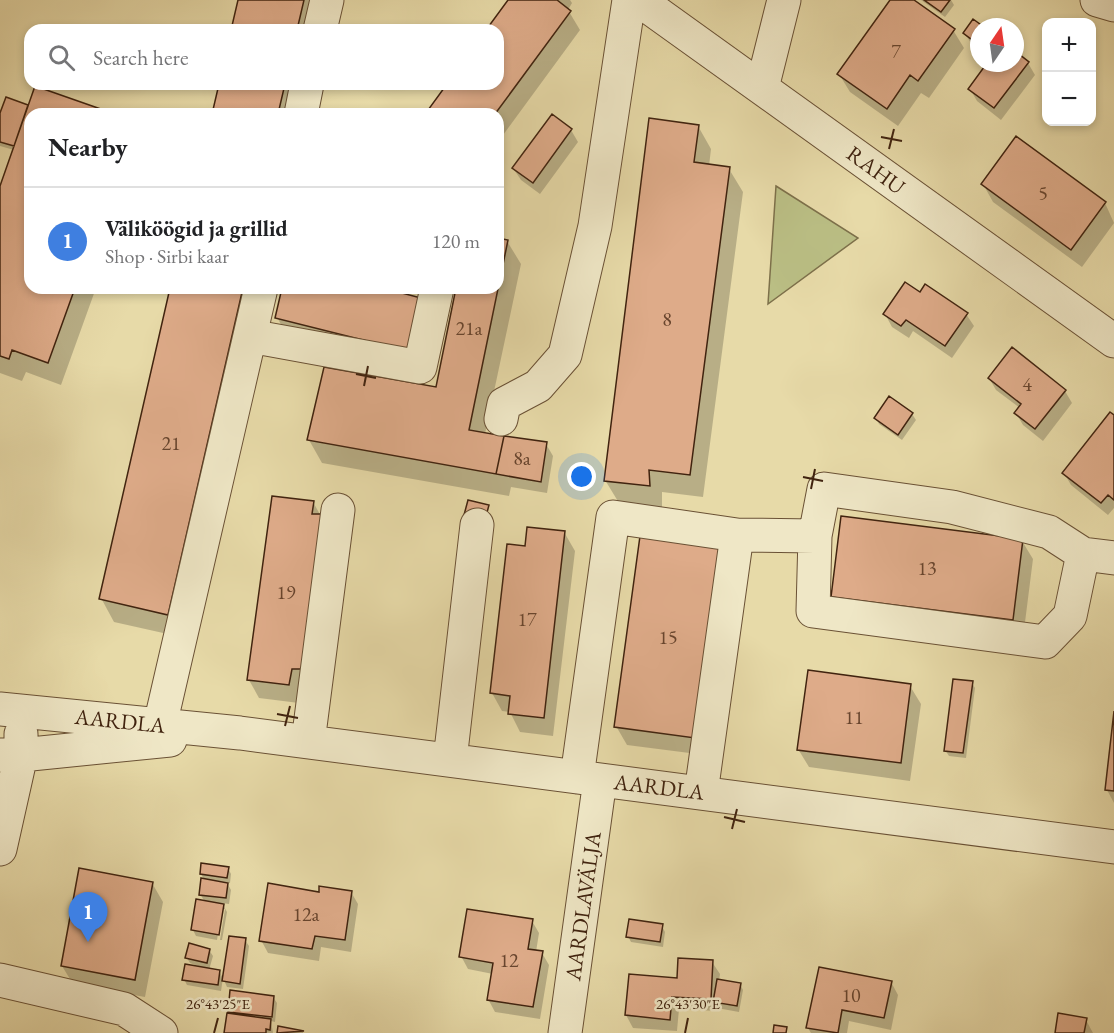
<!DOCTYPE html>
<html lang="en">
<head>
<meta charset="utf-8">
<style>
  body { margin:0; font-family:"EB Garamond",serif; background:#f6f6f6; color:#202124 }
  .controls { position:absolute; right:18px; top:18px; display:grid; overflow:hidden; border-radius:12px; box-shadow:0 3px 9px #0003 }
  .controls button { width:54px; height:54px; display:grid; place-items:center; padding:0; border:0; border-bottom:2px solid #e0e0e0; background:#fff; color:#202124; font:30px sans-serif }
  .compass { position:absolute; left:970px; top:18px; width:54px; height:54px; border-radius:50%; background:#fff; box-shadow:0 3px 9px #0003; rotate:13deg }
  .you { position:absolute; left:582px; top:477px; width:21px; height:21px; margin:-15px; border:4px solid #fff; border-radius:50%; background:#1a73e8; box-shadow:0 0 0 9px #1a73e833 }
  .badge { display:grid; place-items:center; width:39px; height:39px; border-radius:50%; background:#db2777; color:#fff; font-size:20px; font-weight:700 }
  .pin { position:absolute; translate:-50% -50px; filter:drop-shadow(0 2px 3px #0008) }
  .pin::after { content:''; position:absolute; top:32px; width:21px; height:18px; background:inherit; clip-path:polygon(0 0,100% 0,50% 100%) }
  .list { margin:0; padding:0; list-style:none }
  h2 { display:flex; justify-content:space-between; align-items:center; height:78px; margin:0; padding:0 24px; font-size:26px }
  h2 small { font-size:20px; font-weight:400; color:#757577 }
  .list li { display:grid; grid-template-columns:39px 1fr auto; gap:18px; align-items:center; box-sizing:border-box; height:108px; padding:0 24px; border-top:2px solid #e0e0e0 }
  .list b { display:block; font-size:22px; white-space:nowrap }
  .list p { margin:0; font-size:20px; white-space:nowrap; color:#757577 }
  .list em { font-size:20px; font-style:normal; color:#757577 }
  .icon { flex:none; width:33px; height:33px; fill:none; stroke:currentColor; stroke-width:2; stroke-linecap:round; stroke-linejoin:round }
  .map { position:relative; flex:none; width:1114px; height:1033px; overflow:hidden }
  .search { position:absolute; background:#fff; box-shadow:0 3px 9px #0003; left:24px; top:24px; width:480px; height:66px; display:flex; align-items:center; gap:15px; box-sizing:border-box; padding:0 21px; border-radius:18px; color:#757577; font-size:22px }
  .panel { position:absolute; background:#fff; box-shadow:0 3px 9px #0003; left:24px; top:108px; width:480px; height:186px; border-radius:18px }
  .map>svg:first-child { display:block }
  .green { fill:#babe84; stroke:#7d704a; stroke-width:1.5 }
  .shadow { fill:#0003 }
  .building { fill:#deab89; stroke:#40230f; stroke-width:1.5 }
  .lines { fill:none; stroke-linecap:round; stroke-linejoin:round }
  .minor-casing { stroke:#6a5135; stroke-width:35 }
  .minor { stroke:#efe7c6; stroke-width:33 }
  .ticks { fill:none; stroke:#40230f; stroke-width:2 }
  .labels { text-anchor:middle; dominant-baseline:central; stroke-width:5; stroke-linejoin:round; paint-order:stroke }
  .number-label { font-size:20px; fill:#68452e }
  .street-label { font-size:22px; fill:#40230f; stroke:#efe7c6 }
  .ticks-label { font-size:15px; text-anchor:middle; fill:#40230f; stroke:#efe7c6; stroke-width:5; stroke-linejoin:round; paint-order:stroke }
</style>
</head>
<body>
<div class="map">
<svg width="1114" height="1033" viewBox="0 0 1114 1033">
  <rect width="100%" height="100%" fill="#e7daa8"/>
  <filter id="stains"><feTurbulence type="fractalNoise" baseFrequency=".00333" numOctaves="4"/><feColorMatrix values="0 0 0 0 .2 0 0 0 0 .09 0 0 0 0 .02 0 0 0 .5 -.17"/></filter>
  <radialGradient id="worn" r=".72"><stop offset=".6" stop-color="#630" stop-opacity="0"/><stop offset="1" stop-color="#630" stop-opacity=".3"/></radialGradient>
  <path class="green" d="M776 186 858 238 768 304Z"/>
  <path class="shadow" d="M239 0H322L315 30H232Z
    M510 0H570L572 3 568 10 580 30 498 142V114H431L429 110 449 84H498V30H488Z
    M892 0H911L953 30 964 48 929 98 921 93 898 126 850 92 839 74Z
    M921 0H951L954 5 945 17Z
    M973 21 981 27H979V51L972 45 965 33Z
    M1015 53 1028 63 1035 75 1001 120 977 101 970 89 989 63H1015Z
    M220 84H303L296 114H213Z
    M7 99 29 107 111 114H30V288H96L61 385 26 372 22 381 0 373V190L14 150 0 146V117Z
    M552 116 571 130 578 142 540 194 521 180 513 168Z
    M698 126 711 149 709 166 729 169 743 192 703 497 662 492V509L619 503 605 480Z
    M983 184 1105 203 1114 223 1082 267 993 202Z
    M498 239 507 241 521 264 485 434 546 444 553 456 547 493 511 487 509 496 322 463 309 440 437 389 457 290 448 288H498Z
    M172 288H251L181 637 114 622 101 598Z
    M284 288H377L417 368 287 336 277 317Z
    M920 294 966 314 974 326 952 358 913 331 909 338 892 327 885 314Z
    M1013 349 1065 391 1072 403 1043 441 1023 425 1016 413 1020 408 996 390 989 378Z
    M912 414 916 420 902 440 879 424 876 418Z
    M1114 417V508L1108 515 1071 485 1064 473Z
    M313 502 331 534 299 703 259 698 249 680Z
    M842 518 1022 541 1033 559 1023 638 843 615Z
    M564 532 575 551 553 736 520 732 510 712 502 711 492 693 526 547Z
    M720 549 705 755 627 745 616 726Z
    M972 683 975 688 966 758 949 756 945 750Z
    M910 686 921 704 910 781 809 767 798 749Z
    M1114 725V803L1107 790Z
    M228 868 231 874 230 883H227L231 890 229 904 222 903 227 912 222 940H220L225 909H222L217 940 196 936 193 930 205 902 200 894 205 881 201 874Z
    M152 883 163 902 145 997 73 984 62 966Z
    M351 892 358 904 351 952 321 947 319 961 268 953 261 940 320 894Z
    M532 921 539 933 536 952 542 953 549 965 540 1019 495 1012 488 999 493 974 468 969 461 956Z
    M662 926 665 932 663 947 631 942 628 936Z
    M245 940 249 946 243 989 227 987 223 978 221 991 187 985 184 979 198 966 190 963 187 958 209 950 213 956 209 970 219 971 224 980Z
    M712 962 720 974 719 981 740 984 743 990 739 1012 717 1008V1011L679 1009 677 1031 633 1028 626 1015Z
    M891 982 898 995 891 1030 849 1021 847 1033H811L808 1028Z
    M273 997 277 1003 275 1022 271 1021 273 1033H226L232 1015 229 1011Z
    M1086 1020 1093 1033H1056Z
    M279 1028 303 1032V1033H278Z"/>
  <path class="building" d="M238 0H304L297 30H231Z
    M508 0H557L571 11 495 114H433L428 110 447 84H498V30H486Z
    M890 0H914L955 29 918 81 910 75 887 109 837 74Z
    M924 0H950L941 12Z
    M973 19 984 27H979V45L963 33Z
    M1015 51 1029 62 994 108 968 89 987 63H1015Z
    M219 84H285L278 114H212Z
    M35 86 115 114H30V288H75L48 363 12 350 9 359 0 356V186Z
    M6 97 28 105 14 146 0 142V113Z
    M552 114 572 129 533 183 512 168Z
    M649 118 699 125 694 162 730 167 690 475 649 470 650 486 604 481Z
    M1016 136 1106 202 1071 250 981 184Z
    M498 238 508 240 469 430 504 436 496 474 307 440 324 367 436 387 456 288H498Z
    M905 282 920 292 925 284 968 313 945 346 906 320 901 326 883 314Z
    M170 288H243L168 615 99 599Z
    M282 288H383L421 298 407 351 275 318Z
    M1012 347 1066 390 1035 429 1014 413 1021 404 988 378Z
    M889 396 913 413 898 435 874 418Z
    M1110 412 1114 415V500L1108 495 1101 503 1062 473Z
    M504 436 547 442 541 482 496 474Z
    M272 496 314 501 312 514H322L302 669H292L289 685 247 680Z
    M468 500 489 505 485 520 464 515Z
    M841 516 1023 539 1013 620 831 597Z
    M527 527 565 531 544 718 508 714 510 696 490 693 507 544 525 546Z
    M640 536 721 547 695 738 614 727Z
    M808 670 911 684 901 763 797 750Z
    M953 679 973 681 963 753 944 751Z
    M1114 711V791L1105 790Z
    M201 863 229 867 227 878 200 874Z
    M79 868 153 882 135 980 61 966Z
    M201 878 228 883 226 898 199 895Z
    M268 883 319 892V886L352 891 345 940 315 936 312 949 259 941Z
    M196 899 224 904 219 935 191 930Z
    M467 909 533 919 528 949 543 951 533 1007 487 1000 493 963 459 957Z
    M629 919 663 924 660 942 626 937Z
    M229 936 246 938 240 984 222 981Z
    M189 943 210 949 207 963 185 958Z
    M678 958 713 960 711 999 672 997 670 1020 625 1015 629 974 677 978Z
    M185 964 220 970 218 985 182 980Z
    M819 967 892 981 884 1018 842 1010 838 1033 806 1028Z
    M717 979 741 983 737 1006 713 1002Z
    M230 990 274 996 272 1017 228 1012Z
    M227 1013 271 1019 270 1030 266 1029V1033H224Z
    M1058 1013 1087 1018 1084 1033H1055Z
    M774 1025 787 1027 786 1033H773Z
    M278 1026 304 1031 277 1033Z"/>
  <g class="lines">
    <g class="minor-casing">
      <path id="minor" d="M639 0 1114 341
        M1097 0 1114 5
        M320 30 327 0
        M762 88 784 0
        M301 114 307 84
        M250 336 420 367 437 288
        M501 419 504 404 538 386 565 355 595 226 629 0
        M737 535 815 536 813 611 1045 642 1070 616 1083 554 1114 558
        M815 536 824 489 952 507 1049 532 1083 554
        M0 709 240 733 1114 847
        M160 725 261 288
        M308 742 338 510
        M0 755H21L170 740
        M450 760 477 525
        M577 777 613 517 737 535 701 793
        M0 849 21 755V734
        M0 980 124 1009 161 1033
        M565 1033 600 780"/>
    </g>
    <use href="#minor" class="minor"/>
  </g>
  <path class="ticks" d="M881 137 902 141M889 149 894 129M356 374 376 378M364 386 368 366M803 477 823 481M811 489 815 469M277 714 298 718M285 726 290 706M724 817 745 822M732 829 737 809M214 1033 218 1018M685 1033 688 1018"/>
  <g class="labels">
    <g class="number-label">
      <text x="896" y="51">7</text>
      <text x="1043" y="193">5</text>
      <text x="667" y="319">8</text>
      <text x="469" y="328">21a</text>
      <text x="1027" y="384">4</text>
      <text x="171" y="443">21</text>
      <text x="522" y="458">8a</text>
      <text x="927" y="568">13</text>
      <text x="286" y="592">19</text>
      <text x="527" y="619">17</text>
      <text x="668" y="637">15</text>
      <text x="854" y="717">11</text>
      <text x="306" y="914">12a</text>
      <text x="509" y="960">12</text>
      <text x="851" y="995">10</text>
    </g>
    <g class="street-label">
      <text transform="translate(876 170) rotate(36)">RAHU</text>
      <text transform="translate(120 721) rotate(6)">AARDLA</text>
      <text transform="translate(659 787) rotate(7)">AARDLA</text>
      <text transform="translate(583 906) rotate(-82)">AARDLAVÄLJA</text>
    </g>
  </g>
  <g class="ticks-label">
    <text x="218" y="1009">26°43'25"E</text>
    <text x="688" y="1009">26°43'30"E</text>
  </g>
  <rect width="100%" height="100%" filter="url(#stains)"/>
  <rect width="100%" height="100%" fill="url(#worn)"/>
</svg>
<div class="controls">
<button>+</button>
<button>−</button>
</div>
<svg class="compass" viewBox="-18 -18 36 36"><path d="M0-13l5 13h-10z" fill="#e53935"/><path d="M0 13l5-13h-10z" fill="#757577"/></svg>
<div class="you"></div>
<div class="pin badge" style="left:88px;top:942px;background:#3f7fe0">1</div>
<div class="search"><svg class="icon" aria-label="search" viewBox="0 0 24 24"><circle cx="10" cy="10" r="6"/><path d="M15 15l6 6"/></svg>Search here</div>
<section class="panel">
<h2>Nearby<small></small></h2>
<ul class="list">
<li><span class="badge" style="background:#3f7fe0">1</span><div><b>Väliköögid ja grillid</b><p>Shop · Sirbi kaar</p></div><em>120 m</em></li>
</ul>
</section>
</div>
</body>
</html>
